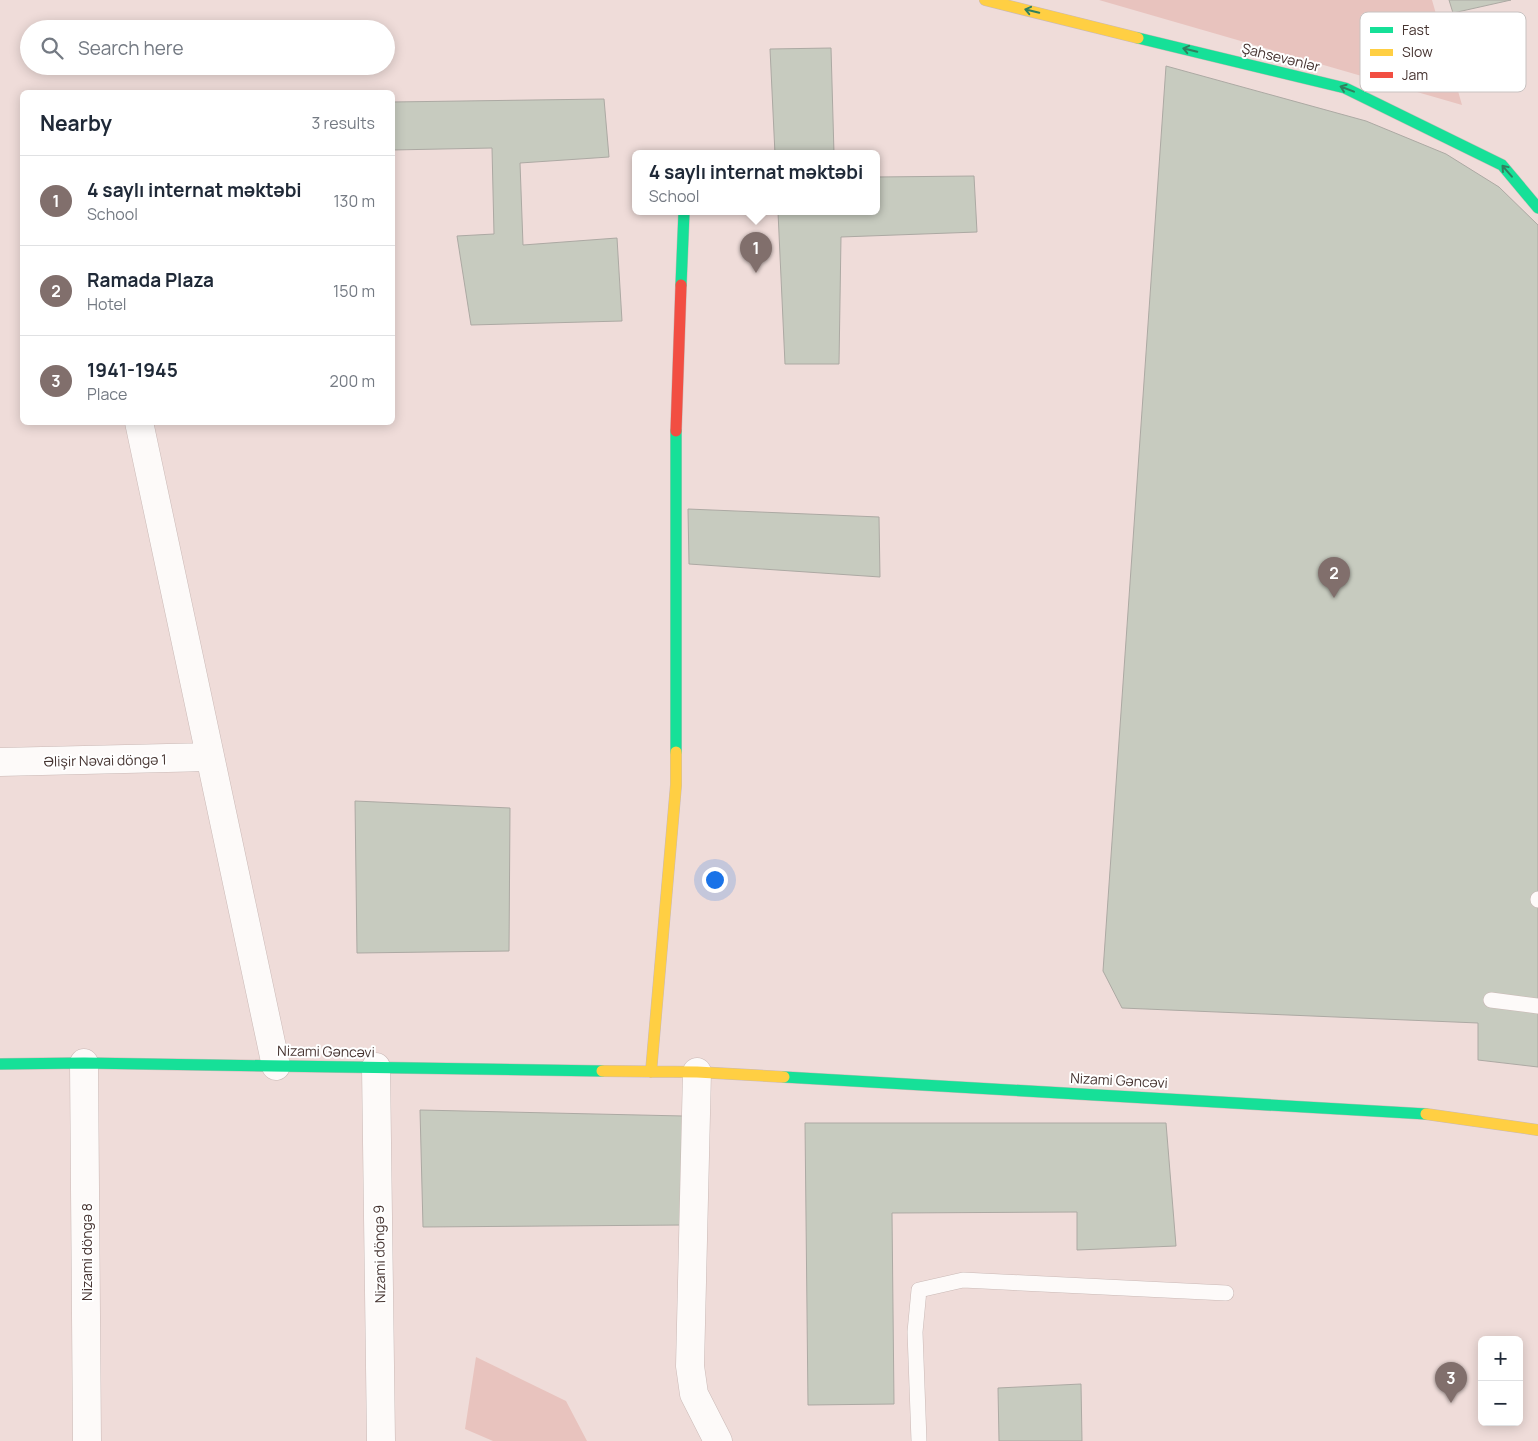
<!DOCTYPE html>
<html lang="en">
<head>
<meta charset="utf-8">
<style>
  body { margin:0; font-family:Manrope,sans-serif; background:#f2f2f3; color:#1f2937 }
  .controls { position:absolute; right:15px; bottom:15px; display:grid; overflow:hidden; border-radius:8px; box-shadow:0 2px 12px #0003 }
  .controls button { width:45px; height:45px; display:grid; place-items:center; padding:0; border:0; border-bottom:1px solid #e0e1e3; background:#fff; color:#1f2937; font:25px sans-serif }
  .you { position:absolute; left:714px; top:879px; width:18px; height:18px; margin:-12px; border:4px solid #fff; border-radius:50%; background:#1a73e8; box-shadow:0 0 0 8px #1a73e833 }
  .badge { display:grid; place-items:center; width:32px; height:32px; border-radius:50%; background:#816f6c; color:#fff; font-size:16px; font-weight:700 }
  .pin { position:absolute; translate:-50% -41px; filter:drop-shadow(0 1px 2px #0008) }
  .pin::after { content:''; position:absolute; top:26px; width:18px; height:15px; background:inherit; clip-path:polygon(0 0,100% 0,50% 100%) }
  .popup { position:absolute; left:632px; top:150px; width:248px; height:65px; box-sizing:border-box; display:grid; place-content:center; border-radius:8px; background:#fff; filter:drop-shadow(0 1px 4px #0005); font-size:16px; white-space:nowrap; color:#747a83 }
  .popup b { font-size:19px; color:#1f2937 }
  .popup::after { content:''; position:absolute; left:50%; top:100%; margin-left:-10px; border:10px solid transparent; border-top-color:#fff }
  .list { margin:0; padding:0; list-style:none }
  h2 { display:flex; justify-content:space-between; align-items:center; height:65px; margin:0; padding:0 20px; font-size:21px }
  h2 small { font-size:16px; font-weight:400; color:#747a83 }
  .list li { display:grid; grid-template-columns:32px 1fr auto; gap:15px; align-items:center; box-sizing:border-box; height:90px; padding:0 20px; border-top:1px solid #e0e1e3 }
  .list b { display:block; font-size:19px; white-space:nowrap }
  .list p { margin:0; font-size:16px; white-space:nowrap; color:#747a83 }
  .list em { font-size:16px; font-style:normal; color:#747a83 }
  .icon { flex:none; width:28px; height:28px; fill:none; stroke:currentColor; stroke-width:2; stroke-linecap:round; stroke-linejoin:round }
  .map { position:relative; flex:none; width:1538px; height:1441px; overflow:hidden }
  .search { position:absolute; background:#fff; box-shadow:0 2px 12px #0003; left:20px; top:20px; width:375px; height:55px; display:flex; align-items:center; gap:12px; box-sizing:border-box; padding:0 18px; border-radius:28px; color:#747a83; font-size:19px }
  .panel { position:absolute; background:#fff; box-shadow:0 2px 12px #0003; left:20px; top:90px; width:375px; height:335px; border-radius:8px }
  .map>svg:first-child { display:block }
  .green { fill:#e8c3be }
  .building { fill:#c7cbbf; stroke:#aca9a3 }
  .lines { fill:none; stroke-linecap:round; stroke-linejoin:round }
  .lane-casing { stroke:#cab9b6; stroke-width:16 }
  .street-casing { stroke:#cab9b6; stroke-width:29 }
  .fast-casing { stroke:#cab9b6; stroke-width:12 }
  .slow-casing { stroke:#cab9b6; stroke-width:12 }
  .jam-casing { stroke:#cab9b6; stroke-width:12 }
  .lane { stroke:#fdfaf9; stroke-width:15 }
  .street { stroke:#fdfaf9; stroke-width:28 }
  .fast { stroke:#16e098; stroke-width:11 }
  .slow { stroke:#ffcf43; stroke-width:11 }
  .jam { stroke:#f24e42; stroke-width:11 }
  .oneway { stroke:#30815f }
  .labels { text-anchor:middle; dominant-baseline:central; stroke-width:4; stroke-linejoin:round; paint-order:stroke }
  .street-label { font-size:14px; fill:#463431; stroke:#fff }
  .key { fill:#fff; stroke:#c8c2c1; stroke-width:1 }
  .key-label { font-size:14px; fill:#463431 }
</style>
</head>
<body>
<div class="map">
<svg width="1538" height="1441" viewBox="0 0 1538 1441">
  <rect width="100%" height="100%" fill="#efdcd9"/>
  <path class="green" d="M1099 0H1432L1462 105Z
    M476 1357 566 1401 587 1441H493L465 1429Z"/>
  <path class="building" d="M1449 0H1511L1453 13Z
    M831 48 834 154H775L770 49Z
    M1166 66 1366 121 1446 154 1499 187 1538 225V1067L1478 1060V1023L1122 1008 1103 971Z
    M604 99 609 157 520 163 523 245 617 238 622 321 471 325 457 236 494 234 492 148 392 150V102Z
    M974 176 977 232 841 237 839 364H785L778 212H876V177Z
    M688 509 879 517 880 577 689 564Z
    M355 801 510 808 509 951 357 953Z
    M420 1110 683 1116V1225L423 1227Z
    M805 1123H1166L1176 1246 1077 1250V1212L892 1213 894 1404 808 1405Z
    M1081 1384 1082 1441H999L998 1388Z"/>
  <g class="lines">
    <g class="lane-casing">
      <path id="lane" d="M1538 899V900
        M1491 1000 1538 1006
        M919 1441 915 1332 919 1290 963 1280 1226 1293"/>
    </g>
    <g class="street-casing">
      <path id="street" d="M139 422 276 1066
        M0 762 209 757
        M84 1063 87 1441
        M376 1067 381 1441
        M697 1072 690 1366 694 1394 718 1441"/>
    </g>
    <g class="fast-casing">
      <path id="fast" d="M1138 38 1345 88 1502 165 1538 208
        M681 285 684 212
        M676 431V752
        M0 1064 84 1063 602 1071
        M784 1077 1426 1114"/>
    </g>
    <g class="slow-casing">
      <path id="slow" d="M985 0 1138 38
        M602 1071 697 1072 784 1077
        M651 1072 676 785V752
        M1426 1114 1538 1130"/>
    </g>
    <g class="jam-casing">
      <path id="jam" d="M676 431 681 285"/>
    </g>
    <use href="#lane" class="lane"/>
    <use href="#street" class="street"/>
    <use href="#fast" class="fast"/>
    <use href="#slow" class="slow"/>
    <use href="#jam" class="jam"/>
  </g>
  <defs><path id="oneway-shaft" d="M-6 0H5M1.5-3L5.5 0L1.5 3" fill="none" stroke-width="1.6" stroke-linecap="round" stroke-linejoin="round" transform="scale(1.25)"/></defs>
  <g class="oneway">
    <use href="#oneway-shaft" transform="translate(1032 11) rotate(-166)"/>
    <use href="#oneway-shaft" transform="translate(1190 50) rotate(-166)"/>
    <use href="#oneway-shaft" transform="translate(1347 89) rotate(-159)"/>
    <use href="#oneway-shaft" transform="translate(1507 171) rotate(-131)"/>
  </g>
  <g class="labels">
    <g class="street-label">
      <text transform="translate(1281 57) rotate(14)">Şahsevənlər</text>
      <text transform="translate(105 760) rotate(-1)">Əlişir Nəvai döngə 1</text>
      <text transform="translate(326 1051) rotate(1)">Nizami Gəncəvi</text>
      <text transform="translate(1119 1080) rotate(3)">Nizami Gəncəvi</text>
      <text transform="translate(86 1252) rotate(-90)">Nizami döngə 8</text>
      <text transform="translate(379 1254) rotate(-91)">Nizami döngə 9</text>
    </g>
  </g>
  <rect x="1360" y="12" width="166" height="80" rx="8" class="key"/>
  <rect x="1370" y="27" width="23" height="6" fill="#16e098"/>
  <rect x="1370" y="49" width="23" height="7" fill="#ffcf43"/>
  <rect x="1370" y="72" width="23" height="6" fill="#f24e42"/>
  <g class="key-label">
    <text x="1402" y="35">Fast</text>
    <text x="1402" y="57">Slow</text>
    <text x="1402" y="80">Jam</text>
  </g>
</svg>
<div class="controls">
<button>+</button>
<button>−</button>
</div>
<div class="you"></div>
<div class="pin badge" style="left:756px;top:273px">1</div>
<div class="popup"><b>4 saylı internat məktəbi</b>School</div>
<div class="pin badge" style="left:1334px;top:598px">2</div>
<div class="pin badge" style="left:1451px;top:1403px">3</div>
<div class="search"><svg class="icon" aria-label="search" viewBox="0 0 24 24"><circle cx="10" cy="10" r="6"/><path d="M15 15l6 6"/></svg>Search here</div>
<section class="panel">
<h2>Nearby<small>3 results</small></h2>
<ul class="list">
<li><span class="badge">1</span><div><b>4 saylı internat məktəbi</b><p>School</p></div><em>130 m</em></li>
<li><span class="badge">2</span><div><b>Ramada Plaza</b><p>Hotel</p></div><em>150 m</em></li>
<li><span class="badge">3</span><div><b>1941-1945</b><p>Place</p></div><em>200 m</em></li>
</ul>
</section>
</div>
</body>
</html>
